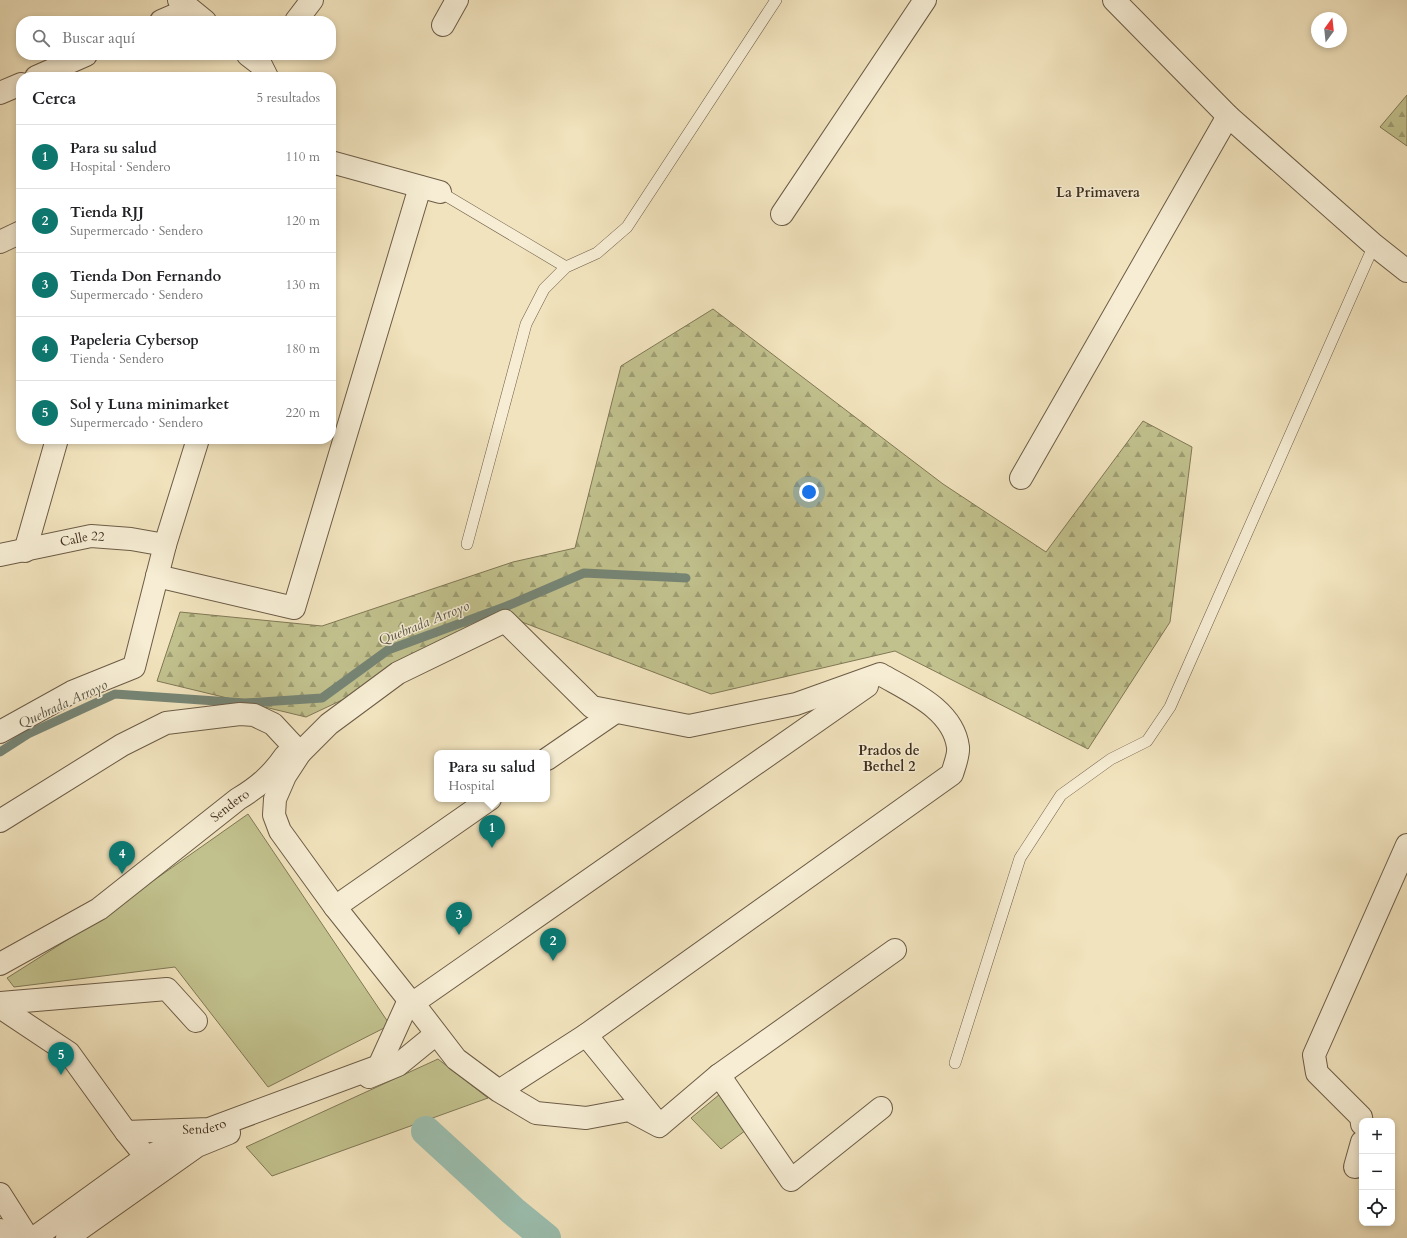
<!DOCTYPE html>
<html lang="es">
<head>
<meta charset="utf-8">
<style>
  body { margin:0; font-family:Cardo,serif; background:#f2f2f2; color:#202124 }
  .controls { position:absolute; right:12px; bottom:12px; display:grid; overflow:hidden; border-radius:8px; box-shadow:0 2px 6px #0003 }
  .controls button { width:36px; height:36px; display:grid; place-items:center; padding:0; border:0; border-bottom:1px solid #e0e0e0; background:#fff; color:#202124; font:20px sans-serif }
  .compass { position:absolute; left:1311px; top:12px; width:36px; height:36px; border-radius:50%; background:#fff; box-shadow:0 2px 6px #0003; rotate:15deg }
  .you { position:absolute; left:809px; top:492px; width:14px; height:14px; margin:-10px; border:3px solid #fff; border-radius:50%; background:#1a73e8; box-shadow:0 0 0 6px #1a73e833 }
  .badge { display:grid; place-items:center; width:26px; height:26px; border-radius:50%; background:#0f766e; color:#fff; font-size:13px; font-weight:700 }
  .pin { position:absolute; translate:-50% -33px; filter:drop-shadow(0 1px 2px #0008) }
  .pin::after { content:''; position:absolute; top:21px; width:14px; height:12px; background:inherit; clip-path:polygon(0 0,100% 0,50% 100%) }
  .popup { position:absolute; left:434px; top:750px; width:116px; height:52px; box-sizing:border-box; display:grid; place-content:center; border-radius:8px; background:#fff; filter:drop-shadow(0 1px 3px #0005); font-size:13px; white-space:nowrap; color:#757577 }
  .popup b { font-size:15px; color:#202124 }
  .popup::after { content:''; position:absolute; left:50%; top:100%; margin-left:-8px; border:8px solid transparent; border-top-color:#fff }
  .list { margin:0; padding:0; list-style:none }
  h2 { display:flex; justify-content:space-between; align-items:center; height:52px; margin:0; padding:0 16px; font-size:17px }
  h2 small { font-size:13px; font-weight:400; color:#757577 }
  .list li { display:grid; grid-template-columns:26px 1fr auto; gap:12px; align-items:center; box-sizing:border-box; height:64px; padding:0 16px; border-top:1px solid #e0e0e0 }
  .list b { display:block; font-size:15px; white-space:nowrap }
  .list p { margin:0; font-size:13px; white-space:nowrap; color:#757577 }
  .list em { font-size:13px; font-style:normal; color:#757577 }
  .icon { flex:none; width:22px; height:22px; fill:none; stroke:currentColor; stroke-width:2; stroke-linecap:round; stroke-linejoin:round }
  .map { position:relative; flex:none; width:1407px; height:1238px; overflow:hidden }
  .search { position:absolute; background:#fff; box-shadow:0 2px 6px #0003; left:16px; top:16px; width:320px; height:44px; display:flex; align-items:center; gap:10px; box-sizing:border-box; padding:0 14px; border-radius:16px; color:#757577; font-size:15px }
  .panel { position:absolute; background:#fff; box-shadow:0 2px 6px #0003; left:16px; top:72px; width:320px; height:372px; border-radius:16px }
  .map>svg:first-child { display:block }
  .green { fill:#c1c18d; stroke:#807856 }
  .forest { fill:url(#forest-firs); stroke:#807856 }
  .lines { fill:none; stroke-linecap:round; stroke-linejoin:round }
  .stream { stroke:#768575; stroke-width:9 }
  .canal { stroke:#9bbeae; stroke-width:30 }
  .lane-casing { stroke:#6c5c46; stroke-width:12 }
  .street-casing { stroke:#6c5c46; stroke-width:24 }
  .lane { stroke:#f6edd4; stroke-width:11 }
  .street { stroke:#f6edd4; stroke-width:22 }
  .labels { text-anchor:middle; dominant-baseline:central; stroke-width:3; stroke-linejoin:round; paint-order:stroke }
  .street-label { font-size:13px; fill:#3f2f1f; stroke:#f6edd4 }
  .neighbourhood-label { font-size:14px; font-weight:bold; fill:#3f2f1f; stroke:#f6edd4 }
  .water-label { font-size:14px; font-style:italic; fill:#565343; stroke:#f6edd4 }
</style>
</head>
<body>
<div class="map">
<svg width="1407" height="1238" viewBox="0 0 1407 1238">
  <defs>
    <pattern id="forest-firs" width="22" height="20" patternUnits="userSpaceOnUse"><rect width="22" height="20" fill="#c1c18d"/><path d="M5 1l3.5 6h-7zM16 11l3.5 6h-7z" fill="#9e9d73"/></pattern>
  </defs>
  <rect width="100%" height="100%" fill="#f1e3bd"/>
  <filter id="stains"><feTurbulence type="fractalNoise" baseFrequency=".005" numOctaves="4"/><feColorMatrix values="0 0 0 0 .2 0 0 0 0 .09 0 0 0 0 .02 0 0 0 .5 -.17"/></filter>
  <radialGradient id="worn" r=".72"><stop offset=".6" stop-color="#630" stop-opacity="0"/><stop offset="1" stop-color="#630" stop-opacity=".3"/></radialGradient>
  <path class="green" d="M248 814 390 1025 268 1087 175 967 14 987 7 978 86 928Z
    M438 1059 488 1098 272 1176 246 1147Z
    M720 1094 746 1130 721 1149 691 1118Z"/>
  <path class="forest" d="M1407 95V146L1380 127Z
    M713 309 943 484 1046 552 1143 421 1192 447 1170 622 1088 749 895 651 711 694 514 619 306 717 157 681 180 612 322 626 513 562 575 548 621 366Z"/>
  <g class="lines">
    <path class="stream" d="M0 752 28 734 115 694 245 703 322 698 388 650 507 606 584 573 686 578"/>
    <path class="canal" d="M426 1131 513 1211 546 1238"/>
    <g class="lane-casing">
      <path id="lane" d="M440 192 566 267
        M467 544 526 324 544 289 566 267 597 253 627 227 776 0
        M955 1063 1020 858 1061 795 1111 759 1147 741 1170 707 1374 245"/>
    </g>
    <g class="street-casing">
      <g id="street">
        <path d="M179 0 205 21"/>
        <path d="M1114 0 1228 116 1374 245 1407 271"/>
        <path d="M161 21 189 9"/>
        <path d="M296 21 312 0"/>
        <path d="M443 25 457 0"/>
        <path d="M248 55 261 65 267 77"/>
        <path d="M36 77 86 55"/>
        <path d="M0 93 21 84"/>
        <path d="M331 162 440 192"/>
        <path d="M782 214 925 0"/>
        <path d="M0 242 21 232"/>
        <path d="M1021 478 1228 116"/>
        <path d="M25 551 57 439"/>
        <path id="s1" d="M0 555 91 536 131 539 165 545"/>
        <path d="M157 576 294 608 420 187"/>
        <path d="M0 732 72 692 134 667 165 545 198 439"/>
        <path d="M547 759 614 713"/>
        <path d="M0 821 122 745 166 723 240 714 254 715 273 724 300 753"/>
        <path d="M335 907 490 799"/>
        <path id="s2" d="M0 964 99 909 238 799C258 787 272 775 285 756"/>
        <path d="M0 1003 167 989 196 1021"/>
        <path d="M413 1003 867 686"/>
        <path id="s3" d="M0 1007 69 1053 126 1132 209 1129 379 1066 409 1000"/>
        <path d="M586 1035 655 1120"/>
        <path d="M719 1075 791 1180 881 1108"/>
        <path d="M369 1077 398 1065 436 1034"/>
        <path d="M499 1091 586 1035 952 774C954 767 959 755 958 747 953 709 909 691 880 674L796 704 689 726 592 707 505 621 398 673 329 724 300 753 285 776 275 799 274 815 280 831 335 907 409 1000 413 1003 456 1059 499 1091 536 1113 586 1118 629 1110 659 1126 719 1075 895 950"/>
        <path d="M1362 1124 1361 1117 1317 1073 1314 1055 1407 845"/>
        <path d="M146 1157 197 1135"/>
        <path d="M1355 1167 1362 1142"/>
        <path d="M0 1194 28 1238"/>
        <path d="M0 1230 5 1238"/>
        <path d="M34 1238 146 1157 126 1132"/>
        <path d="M67 1238 197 1146 229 1133"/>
      </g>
    </g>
    <use href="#lane" class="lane"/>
    <use href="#street" class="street"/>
  </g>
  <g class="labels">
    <g class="street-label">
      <text stroke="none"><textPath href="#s1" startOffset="84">Calle 22</textPath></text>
      <text stroke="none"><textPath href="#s2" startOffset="280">Sendero</textPath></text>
      <text stroke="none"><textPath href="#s3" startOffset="259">Sendero</textPath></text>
    </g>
    <g class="neighbourhood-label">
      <text x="1098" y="192">La Primavera</text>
      <text x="889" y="750">Prados de<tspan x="889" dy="16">Bethel 2</tspan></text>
    </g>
    <g class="water-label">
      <text transform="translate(424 623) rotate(-22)">Quebrada Arroyo</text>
      <text transform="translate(63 704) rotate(-25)">Quebrada Arroyo</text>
    </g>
  </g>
  <rect width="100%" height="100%" filter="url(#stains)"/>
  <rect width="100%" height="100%" fill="url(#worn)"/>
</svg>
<div class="controls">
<button>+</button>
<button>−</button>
<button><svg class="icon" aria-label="locate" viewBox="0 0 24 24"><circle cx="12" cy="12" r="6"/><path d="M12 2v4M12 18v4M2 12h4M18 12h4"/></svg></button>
</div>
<svg class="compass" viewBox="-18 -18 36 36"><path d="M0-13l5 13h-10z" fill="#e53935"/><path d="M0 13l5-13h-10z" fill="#757577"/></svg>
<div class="you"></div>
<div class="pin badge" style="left:492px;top:848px">1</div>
<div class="popup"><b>Para su salud</b>Hospital</div>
<div class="pin badge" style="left:553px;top:961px">2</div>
<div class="pin badge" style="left:459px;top:935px">3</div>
<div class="pin badge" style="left:122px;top:874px">4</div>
<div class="pin badge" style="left:61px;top:1075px">5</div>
<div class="search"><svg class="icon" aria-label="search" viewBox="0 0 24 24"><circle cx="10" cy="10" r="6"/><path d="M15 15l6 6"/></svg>Buscar aquí</div>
<section class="panel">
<h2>Cerca<small>5 resultados</small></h2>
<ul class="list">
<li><span class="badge">1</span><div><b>Para su salud</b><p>Hospital · Sendero</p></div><em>110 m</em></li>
<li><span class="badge">2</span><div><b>Tienda RJJ</b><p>Supermercado · Sendero</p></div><em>120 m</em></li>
<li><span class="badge">3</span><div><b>Tienda Don Fernando</b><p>Supermercado · Sendero</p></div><em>130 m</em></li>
<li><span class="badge">4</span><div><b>Papeleria Cybersop</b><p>Tienda · Sendero</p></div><em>180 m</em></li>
<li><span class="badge">5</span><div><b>Sol y Luna minimarket</b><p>Supermercado · Sendero</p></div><em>220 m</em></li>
</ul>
</section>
</div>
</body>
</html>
